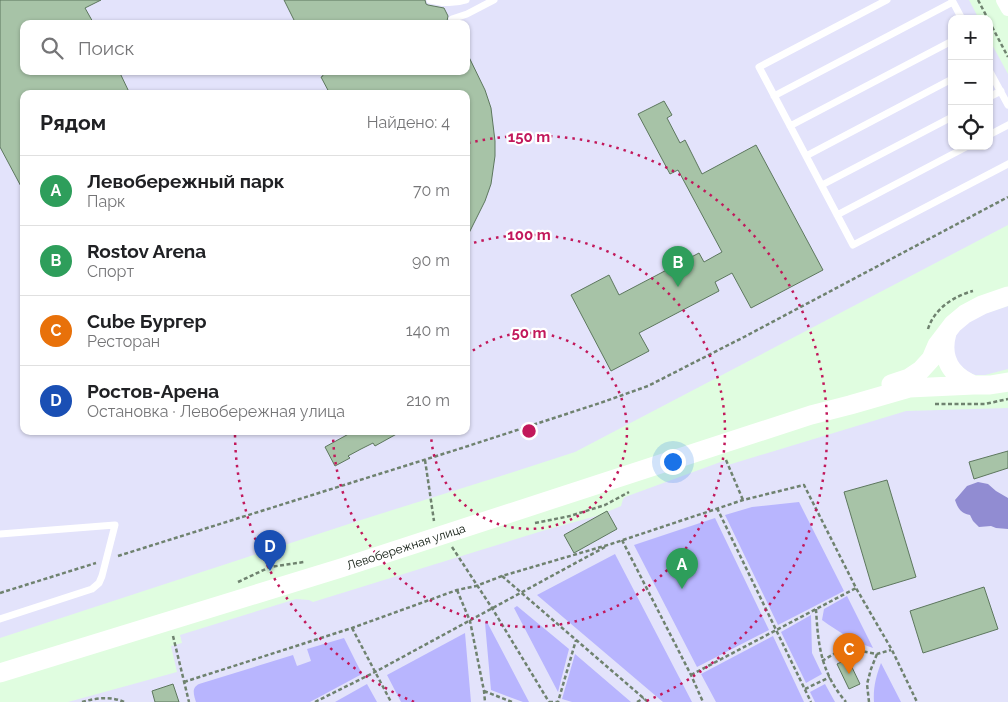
<!DOCTYPE html>
<html lang="ru">
<head>
<meta charset="utf-8">
<style>
  body { margin:0; font-family:Raleway,sans-serif; background:#f2f2f2; color:#202124 }
  .controls { position:absolute; right:15px; top:15px; display:grid; overflow:hidden; border-radius:10px; box-shadow:0 1px 4px #0004 }
  .controls button { width:45px; height:45px; display:grid; place-items:center; padding:0; border:0; border-bottom:1px solid #e0e0e0; background:#fff; color:#202124; font:25px sans-serif }
  .you { position:absolute; left:672px; top:461px; width:18px; height:18px; margin:-12px; border:4px solid #fff; border-radius:50%; background:#1a73e8; box-shadow:0 0 0 8px #1a73e833 }
  .badge { display:grid; place-items:center; width:32px; height:32px; border-radius:50%; background:#0b8043; color:#fff; font-size:16px; font-weight:700 }
  .pin { position:absolute; translate:-50% -41px; filter:drop-shadow(0 1px 2px #0008) }
  .pin::after { content:''; position:absolute; top:26px; width:18px; height:15px; background:inherit; clip-path:polygon(0 0,100% 0,50% 100%) }
  .list { margin:0; padding:0; list-style:none }
  h2 { display:flex; justify-content:space-between; align-items:center; height:65px; margin:0; padding:0 20px; font-size:21px }
  h2 small { font-size:16px; font-weight:400; color:#757577 }
  .list li { display:grid; grid-template-columns:32px 1fr auto; gap:15px; align-items:center; box-sizing:border-box; height:70px; padding:0 20px; border-top:1px solid #e0e0e0 }
  .list b { display:block; font-size:19px; white-space:nowrap }
  .list p { margin:0; font-size:16px; white-space:nowrap; color:#757577 }
  .list em { font-size:16px; font-style:normal; color:#757577 }
  .icon { flex:none; width:28px; height:28px; fill:none; stroke:currentColor; stroke-width:2; stroke-linecap:round; stroke-linejoin:round }
  .map { position:relative; flex:none; width:1008px; height:702px; overflow:hidden }
  .search { position:absolute; background:#fff; box-shadow:0 1px 4px #0004; left:20px; top:20px; width:450px; height:55px; display:flex; align-items:center; gap:12px; box-sizing:border-box; padding:0 18px; border-radius:10px; color:#757577; font-size:19px }
  .panel { position:absolute; background:#fff; box-shadow:0 1px 4px #0004; left:20px; top:90px; width:450px; height:345px; border-radius:10px }
  .map>svg:first-child { display:block }
  .green { fill:#e3e3fb; fill-rule:evenodd }
  .forest { fill:#b8b5fe }
  .water { fill:#918cd2 }
  .building { fill:#a7c3a7; stroke:#5d775e }
  .lines { fill:none; stroke-linecap:round; stroke-linejoin:round }
  .path { stroke:#6f826f; stroke-width:2.5; stroke-dasharray:4 2.5; stroke-linecap:butt }
  .service { stroke:#fff; stroke-width:7 }
  .minor { stroke:#fff; stroke-width:14 }
  .secondary { stroke:#fff; stroke-width:19 }
  .ring { fill:none; stroke:#c2185b; stroke-width:2.5; stroke-dasharray:2.5 5 }
  .labels { text-anchor:middle; dominant-baseline:central; stroke-width:4.5; stroke-linejoin:round; paint-order:stroke }
  .street-label { font-size:12px; fill:#0a150b; stroke:#fff }
  .centre { fill:#c2185b; stroke:#fff; stroke-width:2.5 }
  .ring-label { font-size:15px; text-anchor:middle; font-weight:bold; fill:#c2185b; stroke:#fff; stroke-width:4.5; stroke-linejoin:round; paint-order:stroke }
</style>
</head>
<body>
<div class="map">
<svg width="1008" height="702" viewBox="0 0 1008 702">
  <rect width="100%" height="100%" fill="#e0fde0"/>
  <path class="green" d="M0 0H969L979 19H952V146H989V39L1008 74V225L575 452 504 475 364 519 0 638ZM24 24H466V71H24ZM24 94H466V431H24Z
    M1008 306V369L985 375H975L968 372 959 364 953 356 952 338 962 321Z
    M1008 408V702H68L177 672 171 646 182 643 180 635 296 599 309 600 313 602 542 531 600 515 621 506 623 499 625 497 726 460 728 465 906 411Z"/>
  <path class="forest" d="M799 502 844 591 778 625 725 515 752 507Z
    M715 518 769 630 697 667 634 545Z
    M615 554 692 702H663L537 595Z
    M847 596 873 648C854 642 839 632 822 620L824 609Z
    M517 606 569 649 558 692 514 608Z
    M811 615 812 653 822 674 806 683 781 632Z
    M487 622 529 702H523L491 690 485 623Z
    M465 633 471 702H401L387 675Z
    M773 636 804 702H716L701 674Z
    M344 638 362 674 310 702H196C194 695 191 688 199 684L293 655 297 666 311 661 307 649Z
    M575 654 631 702H572L562 699Z
    M881 663 901 702H874C873 688 876 676 881 663Z
    M367 684 377 702H335Z
    M825 684 835 702H815L810 692Z"/>
  <path class="water" d="M978 482 988 484 996 491 1008 498V529L996 528 991 526 979 527 973 521 970 515C961 513 958 509 955 500L967 486Z"/>
  <path class="building" d="M0 0H101L85 8 94 24H24V71H119L130 94H24V192L0 147Z
    M284 0H425L426 4 428 5 444 8 448 16 447 21 450 24H296Z
    M466 51 485 90 491 108 495 141V156L491 184 485 201 466 239V94H330L321 77 323 76 321 71H466Z
    M664 101 672 115 667 118 680 143 685 140 702 174 756 145 823 270 751 308 732 273 715 282 719 291 639 333 649 351 611 371 571 295 609 275 619 295 699 253 704 262 722 252 678 170 670 174 638 114Z
    M354 431H402L375 446 373 443 361 449 348 456 350 458 335 466 325 447Z
    M1008 451V468L974 479 969 462Z
    M887 480 916 577 873 590 844 492Z
    M607 511 617 529 574 553 564 535Z
    M984 587 998 629 923 653 910 611Z
    M848 659 860 684 849 689 837 664Z
    M173 684 179 702H155L152 691Z"/>
  <g class="lines">
    <path class="path" d="M978 0 988 19
      M989 21 1008 57
      M928 329C934 309 954 296 973 291
      M935 404H985L1008 399
      M425 460 434 521
      M726 460 743 500
      M717 508 811 702
      M535 523 570 516 605 505 629 492
      M622 540 691 675 703 702
      M452 547 492 608 549 702
      M118 556 462 448 600 403 648 386 744 337 1008 197
      M502 576 648 702
      M238 582 270 567 304 562
      M457 590 470 621 484 691 485 702
      M0 593 96 563
      M816 609C818 645 821 673 846 702
      M352 628 391 702
      M173 636 189 702
      M822 661 844 648 877 654 891 650
      M691 675 856 588
      M184 682 352 628 457 590 476 586 502 576 611 544 743 500 804 485 856 588 892 650 917 702
      M805 689 830 677
      M484 691 512 702
      M82 702C96 698 111 696 124 702
      M315 702 375 672 605 547
      M549 702H558L576 640
      M637 702 644 698
      M869 702 867 684 871 669 877 654"/>
    <path class="service" d="M430 0C442 3 454 4 466 0
      M887 0 759 67 853 245 1008 164
      M952 0 962 19
      M452 19 467 14 494 0
      M989 70 1008 105
      M774 96 953 2
      M989 97 1001 91
      M790 126 952 41
      M989 135 1008 125
      M806 156 952 79
      M822 185 952 117
      M837 215 968 146
      M0 534 115 525 102 576 99 583 92 589 0 619"/>
    <path class="minor" d="M1003 0 1008 9"/>
    <path class="secondary" d="M947 333C940 358 951 376 974 385
      M891 384 909 378 921 370 931 359 937 345 953 324 965 314 982 305 1008 296
      M0 673 341 568 811 415 850 405 909 388 974 385H990L1008 382"/>
  </g>
  <g class="ring">
    <path d="M467 355A98 98 0 1 1 431 432"/>
    <path d="M467 245A196 196 0 1 1 333 433"/>
    <path d="M414 702A294 294 0 0 1 235 434M468 143A294 294 0 0 1 644 702"/>
  </g>
  <g class="labels">
    <g class="street-label">
      <text transform="translate(406 547) rotate(-18)">Левобережная улица</text>
    </g>
  </g>
  <circle cx="529" cy="431" r="8" class="centre"/>
  <g class="ring-label">
    <text x="529" y="142">150 m</text>
    <text x="529" y="240">100 m</text>
    <text x="529" y="338">50 m</text>
  </g>
</svg>
<div class="controls">
<button>+</button>
<button>−</button>
<button><svg class="icon" aria-label="locate" viewBox="0 0 24 24"><circle cx="12" cy="12" r="6"/><path d="M12 2v4M12 18v4M2 12h4M18 12h4"/></svg></button>
</div>
<div class="you"></div>
<div class="pin badge" style="left:682px;top:589px;background:#2e9e5b">A</div>
<div class="pin badge" style="left:678px;top:287px;background:#2e9e5b">B</div>
<div class="pin badge" style="left:849px;top:674px;background:#e8710a">C</div>
<div class="pin badge" style="left:270px;top:571px;background:#1a4fb4">D</div>
<div class="search"><svg class="icon" aria-label="search" viewBox="0 0 24 24"><circle cx="10" cy="10" r="6"/><path d="M15 15l6 6"/></svg>Поиск</div>
<section class="panel">
<h2>Рядом<small>Найдено: 4</small></h2>
<ul class="list">
<li><span class="badge" style="background:#2e9e5b">A</span><div><b>Левобережный парк</b><p>Парк</p></div><em>70 m</em></li>
<li><span class="badge" style="background:#2e9e5b">B</span><div><b>Rostov Arena</b><p>Спорт</p></div><em>90 m</em></li>
<li><span class="badge" style="background:#e8710a">C</span><div><b>Cube Бургер</b><p>Ресторан</p></div><em>140 m</em></li>
<li><span class="badge" style="background:#1a4fb4">D</span><div><b>Ростов-Арена</b><p>Остановка · Левобережная улица</p></div><em>210 m</em></li>
</ul>
</section>
</div>
</body>
</html>
